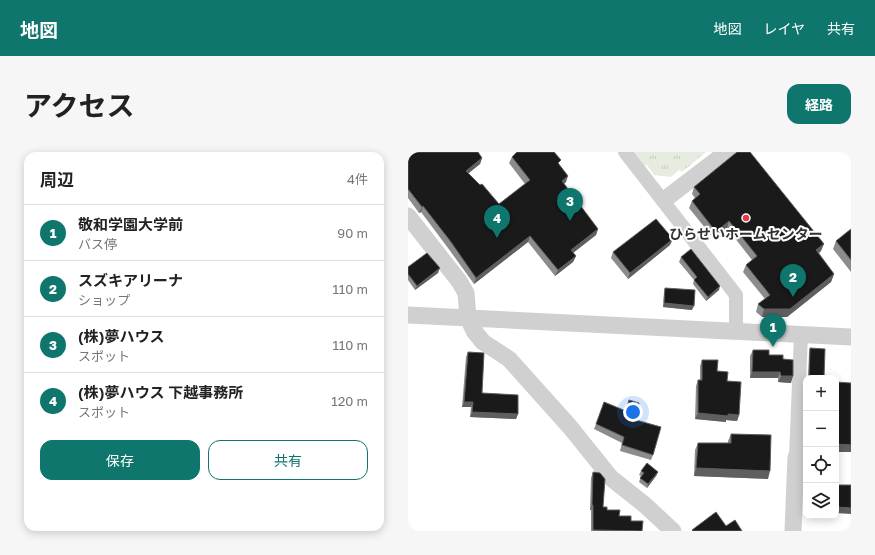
<!DOCTYPE html>
<html lang="ja">
<head>
<meta charset="utf-8">
<style>
  body { margin:0; font-family:"Golos Text","Noto Sans JP",sans-serif; background:#f6f6f6; color:#222 }
  .controls { position:absolute; right:12px; bottom:12px; display:grid; overflow:hidden; border-radius:8px; box-shadow:0 2px 10px #0003 }
  .controls button { width:36px; height:36px; display:grid; place-items:center; padding:0; border:0; border-bottom:1px solid #e0e0e0; background:#fff; color:#222; font:20px sans-serif }
  .you { position:absolute; left:225px; top:260px; width:14px; height:14px; margin:-10px; border:3px solid #fff; border-radius:50%; background:#1a73e8; box-shadow:0 0 0 6px #1a73e833 }
  .badge { display:grid; place-items:center; width:26px; height:26px; border-radius:50%; background:#0f766e; color:#fff; font-size:13px; font-weight:700 }
  .pin { position:absolute; translate:-50% -33px; filter:drop-shadow(0 1px 2px #0008) }
  .pin::after { content:''; position:absolute; top:21px; width:14px; height:12px; background:inherit; clip-path:polygon(0 0,100% 0,50% 100%) }
  .list { margin:0; padding:0; list-style:none }
  h2 { display:flex; justify-content:space-between; align-items:center; height:52px; margin:0; padding:0 16px; font-size:17px }
  h2 small { font-size:13px; font-weight:400; color:#767676 }
  .list li { display:grid; grid-template-columns:26px 1fr auto; gap:12px; align-items:center; box-sizing:border-box; height:56px; padding:0 16px; border-top:1px solid #e0e0e0 }
  .list b { display:block; font-size:15px; white-space:nowrap }
  .list p { margin:0; font-size:13px; white-space:nowrap; color:#767676 }
  .list em { font-size:13px; font-style:normal; color:#767676 }
  .actions { display:flex; gap:8px; padding:12px 16px }
  .actions a { flex:1; padding:9px 0; border:1px solid #0f766e; border-radius:12px; text-align:center; font-size:14px; color:#0f766e }
  .actions .main { background:#0f766e; color:#fff }
  .icon { flex:none; width:22px; height:22px; fill:none; stroke:currentColor; stroke-width:2; stroke-linecap:round; stroke-linejoin:round }
  .map { position:relative; flex:none; width:443px; height:379px; overflow:hidden; border-radius:12px }
  header { display:flex; align-items:center; gap:24px; box-sizing:border-box; height:56px; padding:0 20px; background:#0f766e; color:#fff }
  header strong { font-size:19px }
  nav { display:flex; gap:22px; margin-inline-start:auto; font-size:14px }
  .intro { display:flex; align-items:center; justify-content:space-between; box-sizing:border-box; height:96px; padding:0 24px }
  h1 { margin:0; font-size:28px }
  .button { padding:10px 18px; border-radius:12px; background:#0f766e; color:#fff; font-size:14px; font-weight:700 }
  main { display:flex; gap:24px; padding:0 24px }
  aside { flex:1; background:#fff; border-radius:12px; box-shadow:0 2px 10px #0003 }
  .map>svg:first-child { display:block }
  .grass { fill:url(#grass-tufts) }
  .lines { fill:none; stroke-linecap:round; stroke-linejoin:round }
  .minor { stroke:#d0d0d0; stroke-width:14 }
  .tertiary { stroke:#d0d0d0; stroke-width:17 }
  .wall { fill:#8c8c8c }
  .shaded-wall { fill:#5f5f5f }
  .building { fill:#1a1a1a; stroke:#5f5f5f }
  .poi-dot { fill:#e63946; stroke:#fff; stroke-width:1.5 }
  .labels { text-anchor:middle; dominant-baseline:central; stroke-width:4; stroke-linejoin:round; paint-order:stroke }
  .poi-label { font-size:14px; font-weight:bold; fill:#333; stroke:#fff }
</style>
</head>
<body>
<header>
<strong>地図</strong>
<nav><a>地図</a><a>レイヤ</a><a>共有</a></nav>
</header>
<div class="intro"><h1>アクセス</h1><a class="button">経路</a></div>
<main>
<aside>
<h2>周辺<small>4件</small></h2>
<ul class="list">
<li><span class="badge">1</span><div><b>敬和学園大学前</b><p>バス停</p></div><em>90 m</em></li>
<li><span class="badge">2</span><div><b>スズキアリーナ</b><p>ショップ</p></div><em>110 m</em></li>
<li><span class="badge">3</span><div><b>(株)夢ハウス</b><p>スポット</p></div><em>110 m</em></li>
<li><span class="badge">4</span><div><b>(株)夢ハウス 下越事務所</b><p>スポット</p></div><em>120 m</em></li>
</ul>
<div class="actions"><a class="main">保存</a><a>共有</a></div>
</aside>
<div class="map">
<svg width="443" height="379" viewBox="0 0 443 379">
  <defs>
    <pattern id="grass-tufts" width="24" height="20" patternUnits="userSpaceOnUse"><rect width="24" height="20" fill="#e6ecdf"/><path d="M3 7l-1-3M5 7V3M7 7l1-3M15 17l-1-3M17 17v-4M19 17l1-3" fill="none" stroke="#c6cbc0"/></pattern>
  </defs>
  <rect width="100%" height="100%" fill="#fff"/>
  <path class="grass" d="M224 0H298L274 20 271 18 263 25 246 23 239 13 236 15Z"/>
  <g class="lines">
    <path class="minor" d="M217 0 328 143V178
      M388 305 393 182"/>
    <path class="tertiary" d="M256 48 319 0
      M0 64 51 129 58 141 60 166 66 179 75 190 101 207 162 275 203 326 237 353 265 379
      M0 163 443 185
      M385 379 388 305"/>
  </g>
  <path class="wall" d="M0 0 74 6 72 12 60 21 91 52 117 32 101 11 104 5 151 13 158 30 156 32 190 77 188 83 165 101 168 104 165 110 147 124 120 90 66 132 40 96 13 60 11 61 0 46Z
    M286 35 413 99 411 101 426 122 423 130 379 165H354L348 160 350 152 357 147 335 120 338 113 344 108 319 76 306 87 281 56 284 49 287 46 284 42Z
    M443 77V120L425 97 428 89Z
    M262 93 220 127 203 106 205 100Z
    M273 105 311 138 298 149 285 132 286 128 271 110Z
    M0 115 30 121 7 138 0 128Z
    M257 136 284 158 255 155 256 140Z
    M402 196 416 226H400L401 200Z
    M345 198 375 207 383 231 370 230V226H342V204Z
    M60 200 74 241 110 262 108 267 62 265 63 255H54L58 205Z
    M294 208 309 219 319 229 331 263 329 269 318 268V270L287 267 288 234 290 228H292V214Z
    M228 268 245 303 243 308 212 299 214 291 186 277 188 272Z
    M398 269V298H397Z
    M323 282 360 327 286 324 287 298 290 291H320V289Z
    M233 319 250 320 248 324 239 336 231 330 233 324 231 323Z
    M185 320 195 355 199 358 223 369 234 379H183V358H182L183 326Z"/>
  <path class="shaded-wall" d="M74 6 72 12 56 25 58 19Z
    M160 24 158 30 152 35 154 29Z
    M15 54 13 60 11 61 14 55Z
    M321 69 319 76 306 87 308 80Z
    M190 77 188 83 161 104 163 98Z
    M122 84 120 90 66 132 68 126Z
    M265 87 262 93 220 127 222 121Z
    M416 92 413 99 406 105 408 98Z
    M168 104 165 110 147 124 150 118Z
    M32 116 30 121 7 138 9 134Z
    M426 122 423 130 379 165H354L356 157Z
    M312 134 311 138 298 149 300 145Z
    M256 151 286 154 284 158 255 155Z
    M344 220H372L370 226H342Z
    M373 224H385L383 231 370 230Z
    M401 225 416 226H401Z
    M56 250H65L63 255H54Z
    M64 260 110 262 108 267 62 265Z
    M290 261 320 262 331 263 329 269 318 268V270L287 267Z
    M428 292 443 293V300H428Z
    M288 316 362 319 360 327 286 324Z
    M250 320 248 324 239 336 240 332Z
    M184 353H185L183 358H182Z
    M428 355 443 356V362L428 361Z"/>
  <path class="building" d="M0 0H70L74 6 58 19 72 33 74 32 91 52 122 28 104 5 109 0H146L153 8 150 11 160 24 154 29 190 77 163 98 168 104 150 118 122 84 68 126 43 90 15 54 14 55 0 37Z
    M329 0H342L416 92 408 98 426 122 382 157H356L350 152 362 143 338 113 349 104 321 69 308 80 284 49 292 42 286 35Z
    M248 67 265 87 222 121 205 100Z
    M443 77V108L428 89Z
    M283 97 312 134 300 145 286 128 289 125 273 105Z
    M19 101 32 116 9 134 0 122V115Z
    M257 136 287 138 286 154 256 151Z
    M402 196 417 197 416 226 401 225Z
    M345 198H361V203H375V207L385 208V224H373L372 220H344Z
    M60 200 76 201 74 241 110 243V262L64 260 65 250H56Z
    M294 208H310L309 219 320 220 319 229 333 230 331 263 320 262V264L290 261V228H294Z
    M428 230 443 231V293L428 292Z
    M221 248 231 251 228 268 253 275 245 303 214 293 216 285 188 272 196 250 218 259Z
    M323 282 363 283 362 319 288 316 290 291H323Z
    M239 311 250 320 240 332 232 326 236 321 233 319Z
    M185 320 192 321 197 327 195 355H199V358H212L211 364H223V369H235L234 379 185 378V353H184Z
    M428 333H443V356L428 355Z
    M308 360 318 374 327 368 334 379H285L284 378Z"/>
  <circle class="poi-dot" cx="338" cy="66" r="4"/>
  <g class="labels">
    <g class="poi-label">
      <text x="338" y="81">ひらせいホームセンター</text>
    </g>
  </g>
</svg>
<div class="controls">
<button>+</button>
<button>−</button>
<button><svg class="icon" aria-label="locate" viewBox="0 0 24 24"><circle cx="12" cy="12" r="6"/><path d="M12 2v4M12 18v4M2 12h4M18 12h4"/></svg></button>
<button><svg class="icon" aria-label="layers" viewBox="0 0 24 24"><path d="M12 4l9 5-9 5-9-5zM3 14l9 5 9-5"/></svg></button>
</div>
<div class="you"></div>
<div class="pin badge" style="left:365px;top:195px">1</div>
<div class="pin badge" style="left:385px;top:145px">2</div>
<div class="pin badge" style="left:162px;top:69px">3</div>
<div class="pin badge" style="left:89px;top:86px">4</div>
</div>
</main>
</body>
</html>
